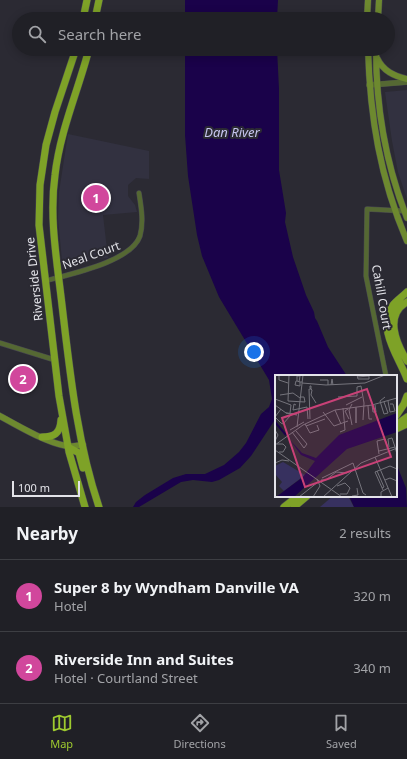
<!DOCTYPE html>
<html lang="en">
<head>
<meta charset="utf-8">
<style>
  body { margin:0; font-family:"Noto Sans",sans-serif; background:#2d2d32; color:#f1f3f6 }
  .scale { position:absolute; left:12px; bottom:10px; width:68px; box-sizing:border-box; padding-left:4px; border:2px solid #e3e3e9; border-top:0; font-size:11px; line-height:14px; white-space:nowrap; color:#e3e3e9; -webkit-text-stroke:3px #2b2a33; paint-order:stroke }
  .you { position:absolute; left:254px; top:352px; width:14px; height:14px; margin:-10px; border:3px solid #fff; border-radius:50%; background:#1a73e8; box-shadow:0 0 0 6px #1a73e833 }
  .badge { display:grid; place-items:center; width:26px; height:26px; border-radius:50%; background:#9eca2f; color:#fff; font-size:13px; font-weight:700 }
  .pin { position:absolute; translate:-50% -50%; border:2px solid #fff; box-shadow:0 1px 4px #0006 }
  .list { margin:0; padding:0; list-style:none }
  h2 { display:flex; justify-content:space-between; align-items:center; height:52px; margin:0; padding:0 16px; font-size:17px }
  h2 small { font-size:13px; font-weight:400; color:#a2a3a7 }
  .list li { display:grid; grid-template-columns:26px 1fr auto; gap:12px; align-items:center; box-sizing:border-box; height:72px; padding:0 16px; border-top:1px solid #3d3e43 }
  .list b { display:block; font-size:15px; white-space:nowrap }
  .list p { margin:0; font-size:13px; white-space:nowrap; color:#a2a3a7 }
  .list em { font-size:13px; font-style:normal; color:#a2a3a7 }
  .icon { flex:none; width:22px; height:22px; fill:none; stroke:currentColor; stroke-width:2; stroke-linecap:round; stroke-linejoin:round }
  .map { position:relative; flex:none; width:407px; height:507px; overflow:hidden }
  .search { position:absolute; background:#202026; box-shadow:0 2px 10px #0003; left:12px; right:12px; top:12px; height:44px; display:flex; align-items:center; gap:10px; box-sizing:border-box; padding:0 14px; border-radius:22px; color:#a2a3a7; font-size:15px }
  .sheet { height:196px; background:#202026 }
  nav { display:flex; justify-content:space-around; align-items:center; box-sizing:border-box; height:56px; border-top:1px solid #3d3e43; background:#202026; font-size:11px; color:#a2a3a7 }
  nav a { display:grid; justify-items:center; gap:2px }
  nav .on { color:#9eca2f }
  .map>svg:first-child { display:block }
  .built { fill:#323140 }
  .green { fill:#37315f }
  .water { fill:#1a024a }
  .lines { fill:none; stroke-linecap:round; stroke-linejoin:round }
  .minor-casing { stroke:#484850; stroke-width:5.5 }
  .tertiary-casing { stroke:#484850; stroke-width:6 }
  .secondary-casing { stroke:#484850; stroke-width:7 }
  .primary-casing { stroke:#484850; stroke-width:8 }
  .minor { stroke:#556833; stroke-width:4.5 }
  .tertiary { stroke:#556833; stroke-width:5.5 }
  .secondary { stroke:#6d892f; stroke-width:6 }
  .primary { stroke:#7ea227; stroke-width:7 }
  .labels { text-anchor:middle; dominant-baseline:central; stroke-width:4; stroke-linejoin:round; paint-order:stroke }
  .street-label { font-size:12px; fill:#e3e3e9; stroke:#2b2a33 }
  .water-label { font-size:13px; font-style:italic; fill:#c6c5ef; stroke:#2b2a33 }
  .inset-river { fill:none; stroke:#1a024a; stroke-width:2 }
  .inset-road { fill:none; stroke:#75747c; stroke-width:1 }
  .view { fill:#c94177; fill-opacity:0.15; stroke:#c94177; stroke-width:2 }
  .inset-edge { fill:none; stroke:#e3e3e9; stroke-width:2 }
</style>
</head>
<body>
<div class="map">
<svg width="407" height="507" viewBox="0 0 407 507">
  <rect width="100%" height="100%" fill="#2b2a33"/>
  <path class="built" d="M407 90V199L398 172 392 141 385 92Z
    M68 134 149 151V179L136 178 128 185V196L135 205 137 212 103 215 108 258 62 261 58 218 59 192Z"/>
  <path class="green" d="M333 496H348L354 507H320Z"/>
  <path class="water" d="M185 0H278L277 19H185Z
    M185 49H277L279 89V170L286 213 285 222 293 257 306 295 314 312 315 318 317 321 328 347 347 376H276V418L251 456 240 468 219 480 212 482 193 480 181 482 139 507H133L136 502 145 495 173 478 186 474H205L224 465 239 452 246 443 261 414 269 407 272 399 269 380 219 297 202 256 197 235 188 176 185 135Z
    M396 463 406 488 407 507H354L349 496H396Z"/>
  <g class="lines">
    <g class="minor-casing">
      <path id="minor" d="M45 281C70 274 131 262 140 236 144 222 141 206 139 193
        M0 343 55 360
        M386 376 366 276 367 209 404 211"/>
    </g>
    <g class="tertiary-casing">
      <path id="tertiary" d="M369 85 407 82"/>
    </g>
    <g class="secondary-casing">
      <path id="secondary" d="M367 19 368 0
        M378 19 379 0
        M368 49C370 117 380 178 407 241
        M376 49C376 106 386 165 407 218
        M377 58C383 71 394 76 407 79
        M0 416C18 426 47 443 67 446 72 447 78 445 83 445"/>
    </g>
    <g class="primary-casing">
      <path id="primary" d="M83 19 87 0
        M95 19 99 0
        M76 49 55 112 46 145 40 185 39 225 59 396 69 452 85 507
        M89 49C78 91 60 131 55 175 49 218 57 261 62 305 70 373 77 442 99 507
        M407 292C402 297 397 300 393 305 376 328 399 357 407 379
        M407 302C384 315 396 343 407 361
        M396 416 404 404 407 396
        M396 425 407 417
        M396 429 407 424
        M42 437C54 437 60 434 61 420
        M68 447 79 453 83 468
        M284 507 298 496
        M294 507 307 496"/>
    </g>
    <use href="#minor" class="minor"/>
    <use href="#tertiary" class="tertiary"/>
    <use href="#secondary" class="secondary"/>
    <use href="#primary" class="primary"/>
  </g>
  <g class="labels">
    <g class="street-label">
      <text transform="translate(91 255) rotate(-20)">Neal Court</text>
      <text transform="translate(34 279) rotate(-96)">Riverside Drive</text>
      <text transform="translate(382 297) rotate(80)">Cahill Court</text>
    </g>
    <g class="water-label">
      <text x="232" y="132">Dan River</text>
    </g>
  </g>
  <g transform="translate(275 375)">
    <rect width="122" height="122" fill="#2b2a33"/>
    <path d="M8 87 30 100 9 116 4 111 7 107 0 99V91Z" fill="#37315f"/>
    <path d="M122 38V57L72 74 19 122H1L28 102 40 86 26 80 15 65 27 78 41 83 64 60Z" fill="#1a024a"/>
    <path class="inset-river" d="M0 47 11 60"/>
    <path class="inset-road" d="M4 0V5L13 8M14 0 13 26 30 27 29 22H25M82 0 83 4H94V0M82 2 94 1M45 5H53V10M22 6V1H25L24 7M25 7V11L20 10 21 6H22L25 7H27M27 8 51 10 90 8 110 0M56 10 57 4 58 10M5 20 18 18 25 23M63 22 82 21V12L86 11 89 28 88 45M0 24 16 30 15 38M113 26 115 37 120 36 118 29H115M109 27 113 38 109 39 105 26 110 22M77 29 74 35 77 50M0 30 11 38M21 30 19 29 18 35 32 32 33 44M71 30 87 22M97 30 98 37H101L100 30M93 31 94 44H97M81 32V48V33M6 34 0 42 6 48 8 49 15 41M73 34 70 36 74 44M60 35 66 49M48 37 59 51 73 46M22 40 11 38 22 39M35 44 34 14H36V11H35V13L37 15 36 20 41 28M30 49 35 58 44 55 42 50M31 51 50 44M22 52 28 0M0 55 3 60 0 66M15 55 29 47M17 57 29 73 32 69 21 56M65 57 70 55 68 33M2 69H8L11 72 8 77H4M0 70 28 50 60 35 97 30 122 23M114 72 113 64 117 63 120 72M0 75 67 122M104 76 120 72 122 79M104 79 102 66 110 64 114 76M100 82 117 122M0 88 7 85 14 86M102 96 109 112 107 113M47 103 78 88 88 118 91 120M46 105H51L61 97 72 98M110 105 115 103 122 106M62 111 70 108 75 113 72 119H65M108 115 100 97 115 91 122 94M77 121 83 120 82 113M24 122 43 107M38 122 45 111 42 104M48 122 86 88 122 73M106 122V117L113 113"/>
    <path class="view" d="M92 14 116 82 30 112 7 43Z"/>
    <rect width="122" height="122" class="inset-edge"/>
  </g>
</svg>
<div class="scale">100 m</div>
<div class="you"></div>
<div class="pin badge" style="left:96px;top:198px;background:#d1479c">1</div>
<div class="pin badge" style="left:23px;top:379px;background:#d1479c">2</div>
<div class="search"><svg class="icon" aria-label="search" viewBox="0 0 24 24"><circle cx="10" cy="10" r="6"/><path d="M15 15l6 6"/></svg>Search here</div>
</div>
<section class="sheet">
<h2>Nearby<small>2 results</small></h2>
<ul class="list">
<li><span class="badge" style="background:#d1479c">1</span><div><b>Super 8 by Wyndham Danville VA</b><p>Hotel</p></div><em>320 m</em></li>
<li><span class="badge" style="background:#d1479c">2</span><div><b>Riverside Inn and Suites</b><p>Hotel · Courtland Street</p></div><em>340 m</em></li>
</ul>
</section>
<nav>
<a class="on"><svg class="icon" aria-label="map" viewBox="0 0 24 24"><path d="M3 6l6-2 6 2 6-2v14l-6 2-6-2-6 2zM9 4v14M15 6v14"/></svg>Map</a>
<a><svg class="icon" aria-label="directions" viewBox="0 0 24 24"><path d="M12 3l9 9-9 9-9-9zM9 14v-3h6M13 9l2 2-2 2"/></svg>Directions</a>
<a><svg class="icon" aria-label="saved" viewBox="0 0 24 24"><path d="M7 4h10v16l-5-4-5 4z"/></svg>Saved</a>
</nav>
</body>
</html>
